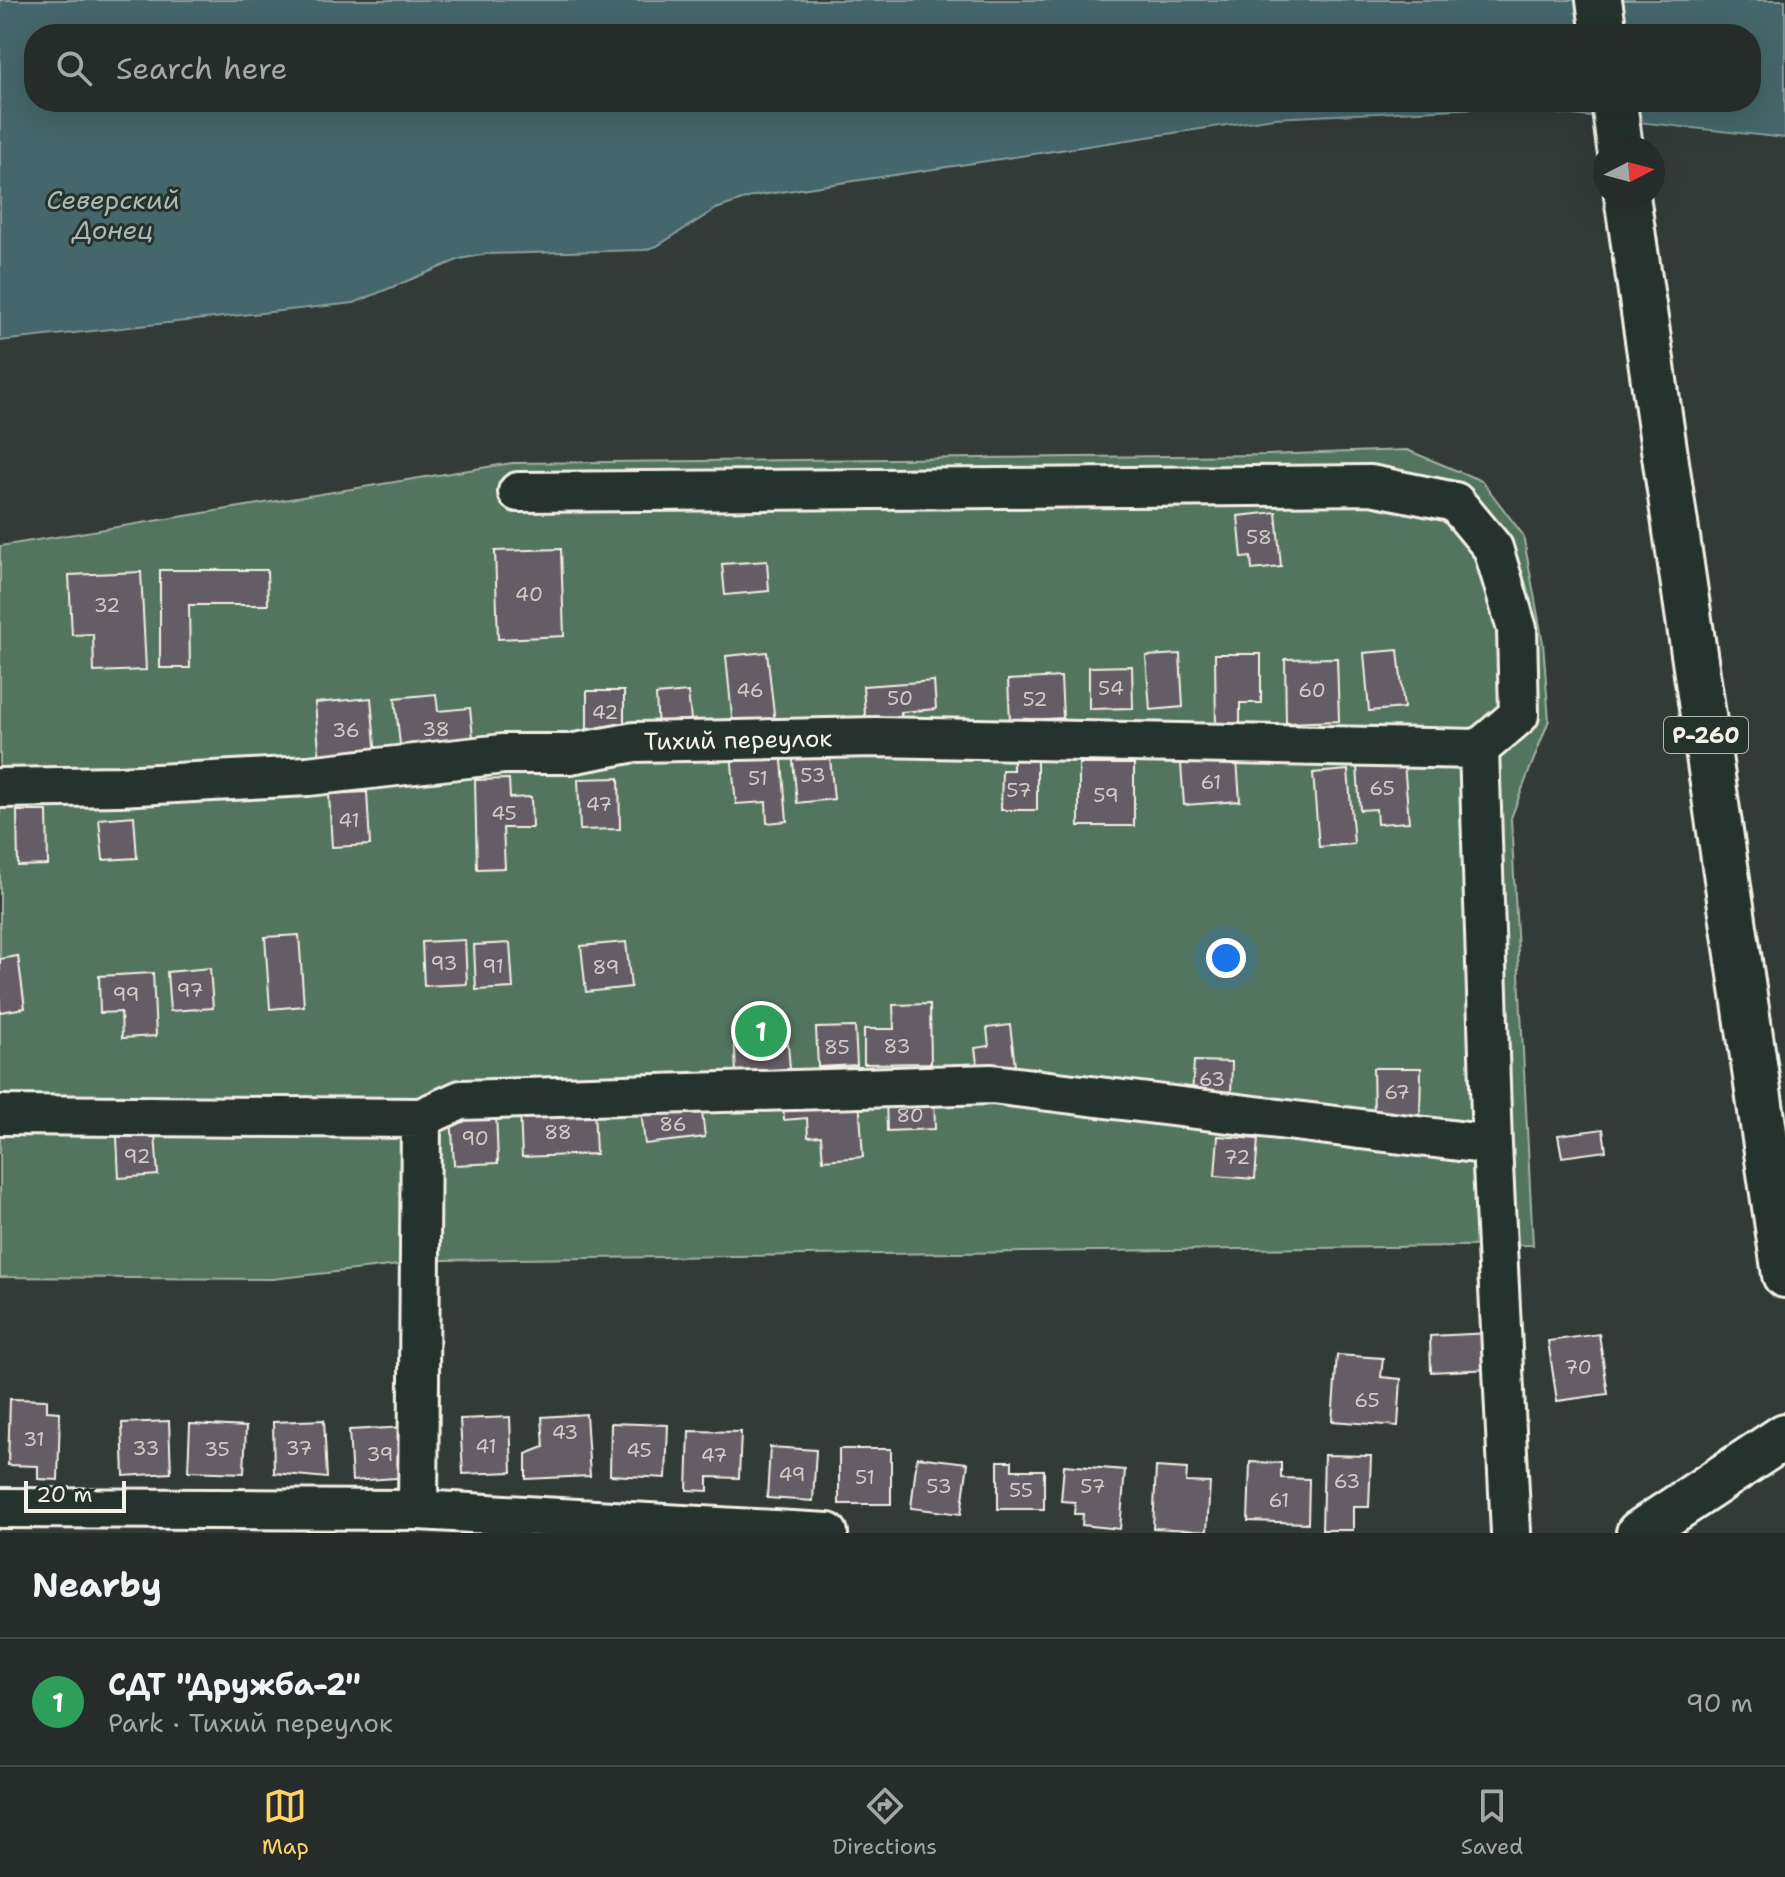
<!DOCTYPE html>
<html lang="en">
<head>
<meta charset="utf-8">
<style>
  body { margin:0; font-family:"Shantell Sans",sans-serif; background:#2e3432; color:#f1f3f6 }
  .compass { position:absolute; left:1593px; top:136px; width:72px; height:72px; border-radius:50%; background:#262c2a; box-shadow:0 8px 32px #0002; rotate:84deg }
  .scale { position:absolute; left:24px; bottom:20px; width:102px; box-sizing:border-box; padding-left:8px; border:4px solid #f4f1e8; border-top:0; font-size:22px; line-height:28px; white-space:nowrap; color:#f4f1e8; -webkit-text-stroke:6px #26332d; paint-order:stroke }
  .you { position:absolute; left:1226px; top:958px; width:28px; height:28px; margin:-20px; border:6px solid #fff; border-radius:50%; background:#1a73e8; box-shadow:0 0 0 12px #1a73e833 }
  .badge { display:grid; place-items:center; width:52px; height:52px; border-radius:50%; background:#ffd166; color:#fff; font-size:26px; font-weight:700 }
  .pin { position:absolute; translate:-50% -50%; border:4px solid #fff; box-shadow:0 2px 8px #0006 }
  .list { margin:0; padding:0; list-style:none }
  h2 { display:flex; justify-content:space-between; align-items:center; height:104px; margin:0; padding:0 32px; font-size:34px }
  h2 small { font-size:26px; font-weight:400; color:#a4a7a8 }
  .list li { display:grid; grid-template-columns:52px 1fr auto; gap:24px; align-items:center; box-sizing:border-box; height:128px; padding:0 32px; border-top:2px solid #424847 }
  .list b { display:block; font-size:30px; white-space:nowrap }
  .list p { margin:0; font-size:26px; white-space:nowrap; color:#a4a7a8 }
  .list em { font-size:26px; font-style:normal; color:#a4a7a8 }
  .icon { flex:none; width:44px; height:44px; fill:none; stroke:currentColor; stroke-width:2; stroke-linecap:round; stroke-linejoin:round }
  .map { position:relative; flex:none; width:1785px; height:1533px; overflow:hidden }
  .search { position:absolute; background:#262c2a; box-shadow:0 8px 32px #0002; left:24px; right:24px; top:24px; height:88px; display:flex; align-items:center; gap:20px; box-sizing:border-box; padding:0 28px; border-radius:32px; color:#a4a7a8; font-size:30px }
  .sheet { height:232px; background:#262c2a }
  nav { display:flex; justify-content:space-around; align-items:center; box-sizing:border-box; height:112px; border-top:2px solid #424847; background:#262c2a; font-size:22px; color:#a4a7a8 }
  nav a { display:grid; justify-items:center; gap:4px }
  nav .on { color:#ffd166 }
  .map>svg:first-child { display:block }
  .green { fill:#52745f; stroke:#a3b2a4; stroke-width:2 }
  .water { fill:#44666a; stroke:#8a9e9c; stroke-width:2; fill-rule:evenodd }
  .building { fill:#655d65; stroke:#f4f1e8; stroke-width:2 }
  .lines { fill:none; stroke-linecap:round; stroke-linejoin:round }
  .street-casing { stroke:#f4f1e8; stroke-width:44 }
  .secondary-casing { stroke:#f4f1e8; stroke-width:50 }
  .highway-casing { stroke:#f4f1e8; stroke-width:50 }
  .street { stroke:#26332d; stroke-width:38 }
  .secondary { stroke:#26332d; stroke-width:44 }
  .highway { stroke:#26332d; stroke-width:44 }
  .labels { text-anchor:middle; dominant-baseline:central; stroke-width:6; stroke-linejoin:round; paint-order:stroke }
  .number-label { font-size:20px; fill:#d0ccc7 }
  .shield { fill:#26332d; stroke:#b6b8b0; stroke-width:2 }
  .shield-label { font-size:22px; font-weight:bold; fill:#f4f1e8 }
  .street-label { font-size:24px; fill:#f4f1e8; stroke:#26332d }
  .water-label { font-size:26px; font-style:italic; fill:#aeb9b6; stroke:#26332d }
</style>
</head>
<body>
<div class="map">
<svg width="1785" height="1533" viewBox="0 0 1785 1533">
  <rect width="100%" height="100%" fill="#333b38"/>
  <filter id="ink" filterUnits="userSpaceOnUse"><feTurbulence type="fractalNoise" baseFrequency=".0125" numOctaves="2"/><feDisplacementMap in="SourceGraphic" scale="16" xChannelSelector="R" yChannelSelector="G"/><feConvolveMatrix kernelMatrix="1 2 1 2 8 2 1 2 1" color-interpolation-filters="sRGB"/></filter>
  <g filter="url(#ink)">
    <path class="green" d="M1407 450 1482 481 1523 535 1543 643 1549 720 1511 818 1533 1245 445 1260 272 1279 0 1277V546L512 463 1266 455Z"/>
    <path class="water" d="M0 0H1785V138L1499 107 1274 118 754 196 716 209 657 246 644 250 486 254 460 259 354 303 0 341ZM34 34H1751V102H34Z"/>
    <path class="building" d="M1276 512 1281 567 1252 570 1251 557 1242 558 1238 516Z
      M561 549 564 636 498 639 495 551Z
      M767 561 769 591 725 595 722 564Z
      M160 570H267L268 605H189L190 668H160Z
      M141 572 146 670 94 672 93 634 72 635 69 575Z
      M1398 650 1404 708 1369 711 1364 653Z
      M767 652 775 723 733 727 726 656Z
      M1180 654 1183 707 1150 710 1146 656Z
      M1215 654H1261V703H1240V728H1216Z
      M1337 658 1339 721 1286 723 1285 659Z
      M1132 666 1133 708 1089 709V667Z
      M1061 677 1063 718 1010 721 1008 680Z
      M934 681 936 709 901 712 902 726 866 729 863 686Z
      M587 691H624V733H587Z
      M688 692 692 729 658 731 656 695Z
      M436 694 438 711 470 708 474 747 401 754 395 698Z
      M371 698 376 757 320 761 315 703Z
      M829 747 834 799 797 803 792 750Z
      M781 749 787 821 767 823 766 802 736 804 731 754Z
      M1013 759H1037V810H1001L1002 770H1013Z
      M1237 760 1240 801 1184 805 1181 764Z
      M1404 763 1409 822 1377 824 1376 809 1360 810 1357 766Z
      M1079 764H1134V826H1079Z
      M1348 770 1354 844 1319 847 1313 773Z
      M619 778 620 829 580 830 578 779Z
      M509 779 510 798 531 797 532 828H503L505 868 477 869 475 780Z
      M367 792 370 845 332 847 329 794Z
      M17 811H47L48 865 18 866Z
      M134 816 137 858 103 860 99 819Z
      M299 935 304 1006 270 1009 265 937Z
      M465 940 467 984 424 986 422 942Z
      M626 942 631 987 586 992 581 946Z
      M510 943 513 988 476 990 474 945Z
      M18 956 25 1008 0 1012V959Z
      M210 968 213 1008 170 1011 167 972Z
      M153 973 156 1036 122 1038 121 1012 100 1013 99 976Z
      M930 1004 931 1063 864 1064V1029H894L893 1005Z
      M1010 1025 1015 1066 978 1071 975 1048 989 1046 987 1028Z
      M855 1027 857 1065 818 1067 816 1028Z
      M774 1029 775 1045 788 1044 790 1069 736 1072 734 1032Z
      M1194 1061 1232 1062 1231 1098 1192 1096Z
      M1373 1068H1421L1420 1117 1374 1116Z
      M934 1098 935 1129 887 1131 886 1100Z
      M859 1099 863 1157 823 1160 821 1136 808 1137 807 1118 784 1120 783 1104Z
      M701 1104 705 1137 645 1144 641 1110Z
      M594 1107 596 1154 522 1157 520 1110Z
      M496 1112 498 1163 454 1165 451 1114Z
      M1603 1129 1606 1151 1562 1157 1558 1135Z
      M155 1134 158 1175 119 1178 117 1137Z
      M1218 1136 1258 1139 1255 1179 1215 1176Z
      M1491 1333 1492 1369 1431 1372 1430 1336Z
      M1599 1334 1608 1394 1557 1401 1548 1341Z
      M1337 1355 1383 1358 1381 1377 1401 1379 1398 1426 1332 1421Z
      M10 1399 47 1400V1411L60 1412 58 1480 38 1479V1466L8 1465Z
      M586 1414 590 1476 526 1479V1454L544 1447 542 1417Z
      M510 1417 512 1472 463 1474 460 1419Z
      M324 1420 327 1478 274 1473 273 1422Z
      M169 1421 171 1473 124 1476 122 1423Z
      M611 1423 668 1425 666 1478 610 1475Z
      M190 1424 246 1427 244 1473 188 1471Z
      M408 1427 411 1477 352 1481 349 1430Z
      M689 1431 741 1432 739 1478 708 1477V1491L687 1490Z
      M770 1447 816 1450 813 1501 767 1498Z
      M839 1449H891V1504H839Z
      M1324 1455 1371 1456 1369 1507H1353V1530H1322Z
      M917 1457 968 1463 961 1514 911 1508Z
      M998 1461H1012V1470H1044V1509H998Z
      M1250 1462 1281 1463V1478L1309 1479 1308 1523 1248 1521Z
      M1064 1465 1125 1470 1120 1529 1082 1525 1083 1514H1074L1075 1502 1061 1501Z
      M1156 1467 1187 1469 1186 1482 1210 1483 1207 1531 1153 1528Z"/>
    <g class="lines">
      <g class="street-casing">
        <path id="street" d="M518 492 1371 485 1455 502 1493 548 1517 629 1519 715 1479 749
          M1479 749 1492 1145 1511 1533
          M0 788 119 786 308 776 503 754H570L635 742 876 737 1479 749
          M0 1115 421 1118 461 1100 992 1084 1492 1145
          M0 1508 418 1510 828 1533
          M418 1510 421 1118"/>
      </g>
      <g class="secondary-casing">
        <path id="secondary" d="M1639 1533 1785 1436"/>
      </g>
      <g class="highway-casing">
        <path id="highway" d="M1599 0 1604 34
          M1614 102 1620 148
          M1627 196 1785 1275"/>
      </g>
      <use href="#street" class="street"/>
      <use href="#secondary" class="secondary"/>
      <use href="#highway" class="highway"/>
    </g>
  </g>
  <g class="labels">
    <g class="number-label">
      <text x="1259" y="537">58</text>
      <text x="529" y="594">40</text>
      <text x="107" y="605">32</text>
      <text x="1111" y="688">54</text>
      <text x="750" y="690">46</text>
      <text x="1312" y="690">60</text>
      <text x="900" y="698">50</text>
      <text x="1035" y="699">52</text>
      <text x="605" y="712">42</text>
      <text x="436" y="729">38</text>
      <text x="346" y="730">36</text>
      <text x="813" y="775">53</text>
      <text x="758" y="778">51</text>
      <text x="1211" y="782">61</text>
      <text x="1382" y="788">65</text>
      <text x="1019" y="790">57</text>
      <text x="1106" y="795">59</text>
      <text x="599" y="804">47</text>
      <text x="504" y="813">45</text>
      <text x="349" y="820">41</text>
      <text x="444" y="963">93</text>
      <text x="493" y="966">91</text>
      <text x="606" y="967">89</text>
      <text x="190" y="990">97</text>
      <text x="126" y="994">99</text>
      <text x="897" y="1046">83</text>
      <text x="837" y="1047">85</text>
      <text x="1212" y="1079">63</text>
      <text x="1397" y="1092">67</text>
      <text x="910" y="1115">80</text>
      <text x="673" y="1124">86</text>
      <text x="558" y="1132">88</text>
      <text x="475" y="1138">90</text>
      <text x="137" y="1156">92</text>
      <text x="1237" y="1157">72</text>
      <text x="1578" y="1367">70</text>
      <text x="1367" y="1400">65</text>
      <text x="565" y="1432">43</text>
      <text x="34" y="1439">31</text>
      <text x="486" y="1446">41</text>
      <text x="146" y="1448">33</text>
      <text x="299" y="1448">37</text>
      <text x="217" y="1449">35</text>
      <text x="639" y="1450">45</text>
      <text x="380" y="1454">39</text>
      <text x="714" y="1455">47</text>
      <text x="792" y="1474">49</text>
      <text x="865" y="1477">51</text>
      <text x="1347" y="1481">63</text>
      <text x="939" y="1486">53</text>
      <text x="1093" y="1486">57</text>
      <text x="1021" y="1490">55</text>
      <text x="1279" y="1500">61</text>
    </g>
    <rect class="shield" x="1664" y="717" width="84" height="36" rx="6"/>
    <g class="shield-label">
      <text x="1706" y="735">Р-260</text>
    </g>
    <g class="street-label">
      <text transform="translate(738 740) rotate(-1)">Тихий переулок</text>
    </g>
    <g class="water-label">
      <text x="113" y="199">Северский<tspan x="113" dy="30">Донец</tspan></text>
    </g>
  </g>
</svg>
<svg class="compass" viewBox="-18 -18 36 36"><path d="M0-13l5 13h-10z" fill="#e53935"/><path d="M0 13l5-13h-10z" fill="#a4a7a8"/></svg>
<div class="scale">20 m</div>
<div class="you"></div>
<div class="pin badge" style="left:761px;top:1031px;background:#2e9e5b">1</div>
<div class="search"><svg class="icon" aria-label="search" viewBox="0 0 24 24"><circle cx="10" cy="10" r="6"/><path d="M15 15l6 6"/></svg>Search here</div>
</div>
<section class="sheet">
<h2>Nearby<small></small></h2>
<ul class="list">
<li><span class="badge" style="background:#2e9e5b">1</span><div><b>СДТ &quot;Дружба-2&quot;</b><p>Park · Тихий переулок</p></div><em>90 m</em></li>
</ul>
</section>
<nav>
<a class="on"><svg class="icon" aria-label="map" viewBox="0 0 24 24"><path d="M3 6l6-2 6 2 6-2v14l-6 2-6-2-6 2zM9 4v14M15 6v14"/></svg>Map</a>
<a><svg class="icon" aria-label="directions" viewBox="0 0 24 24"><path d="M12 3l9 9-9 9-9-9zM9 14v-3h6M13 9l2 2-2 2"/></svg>Directions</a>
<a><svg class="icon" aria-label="saved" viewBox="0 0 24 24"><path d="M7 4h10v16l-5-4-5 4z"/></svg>Saved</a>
</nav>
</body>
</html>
